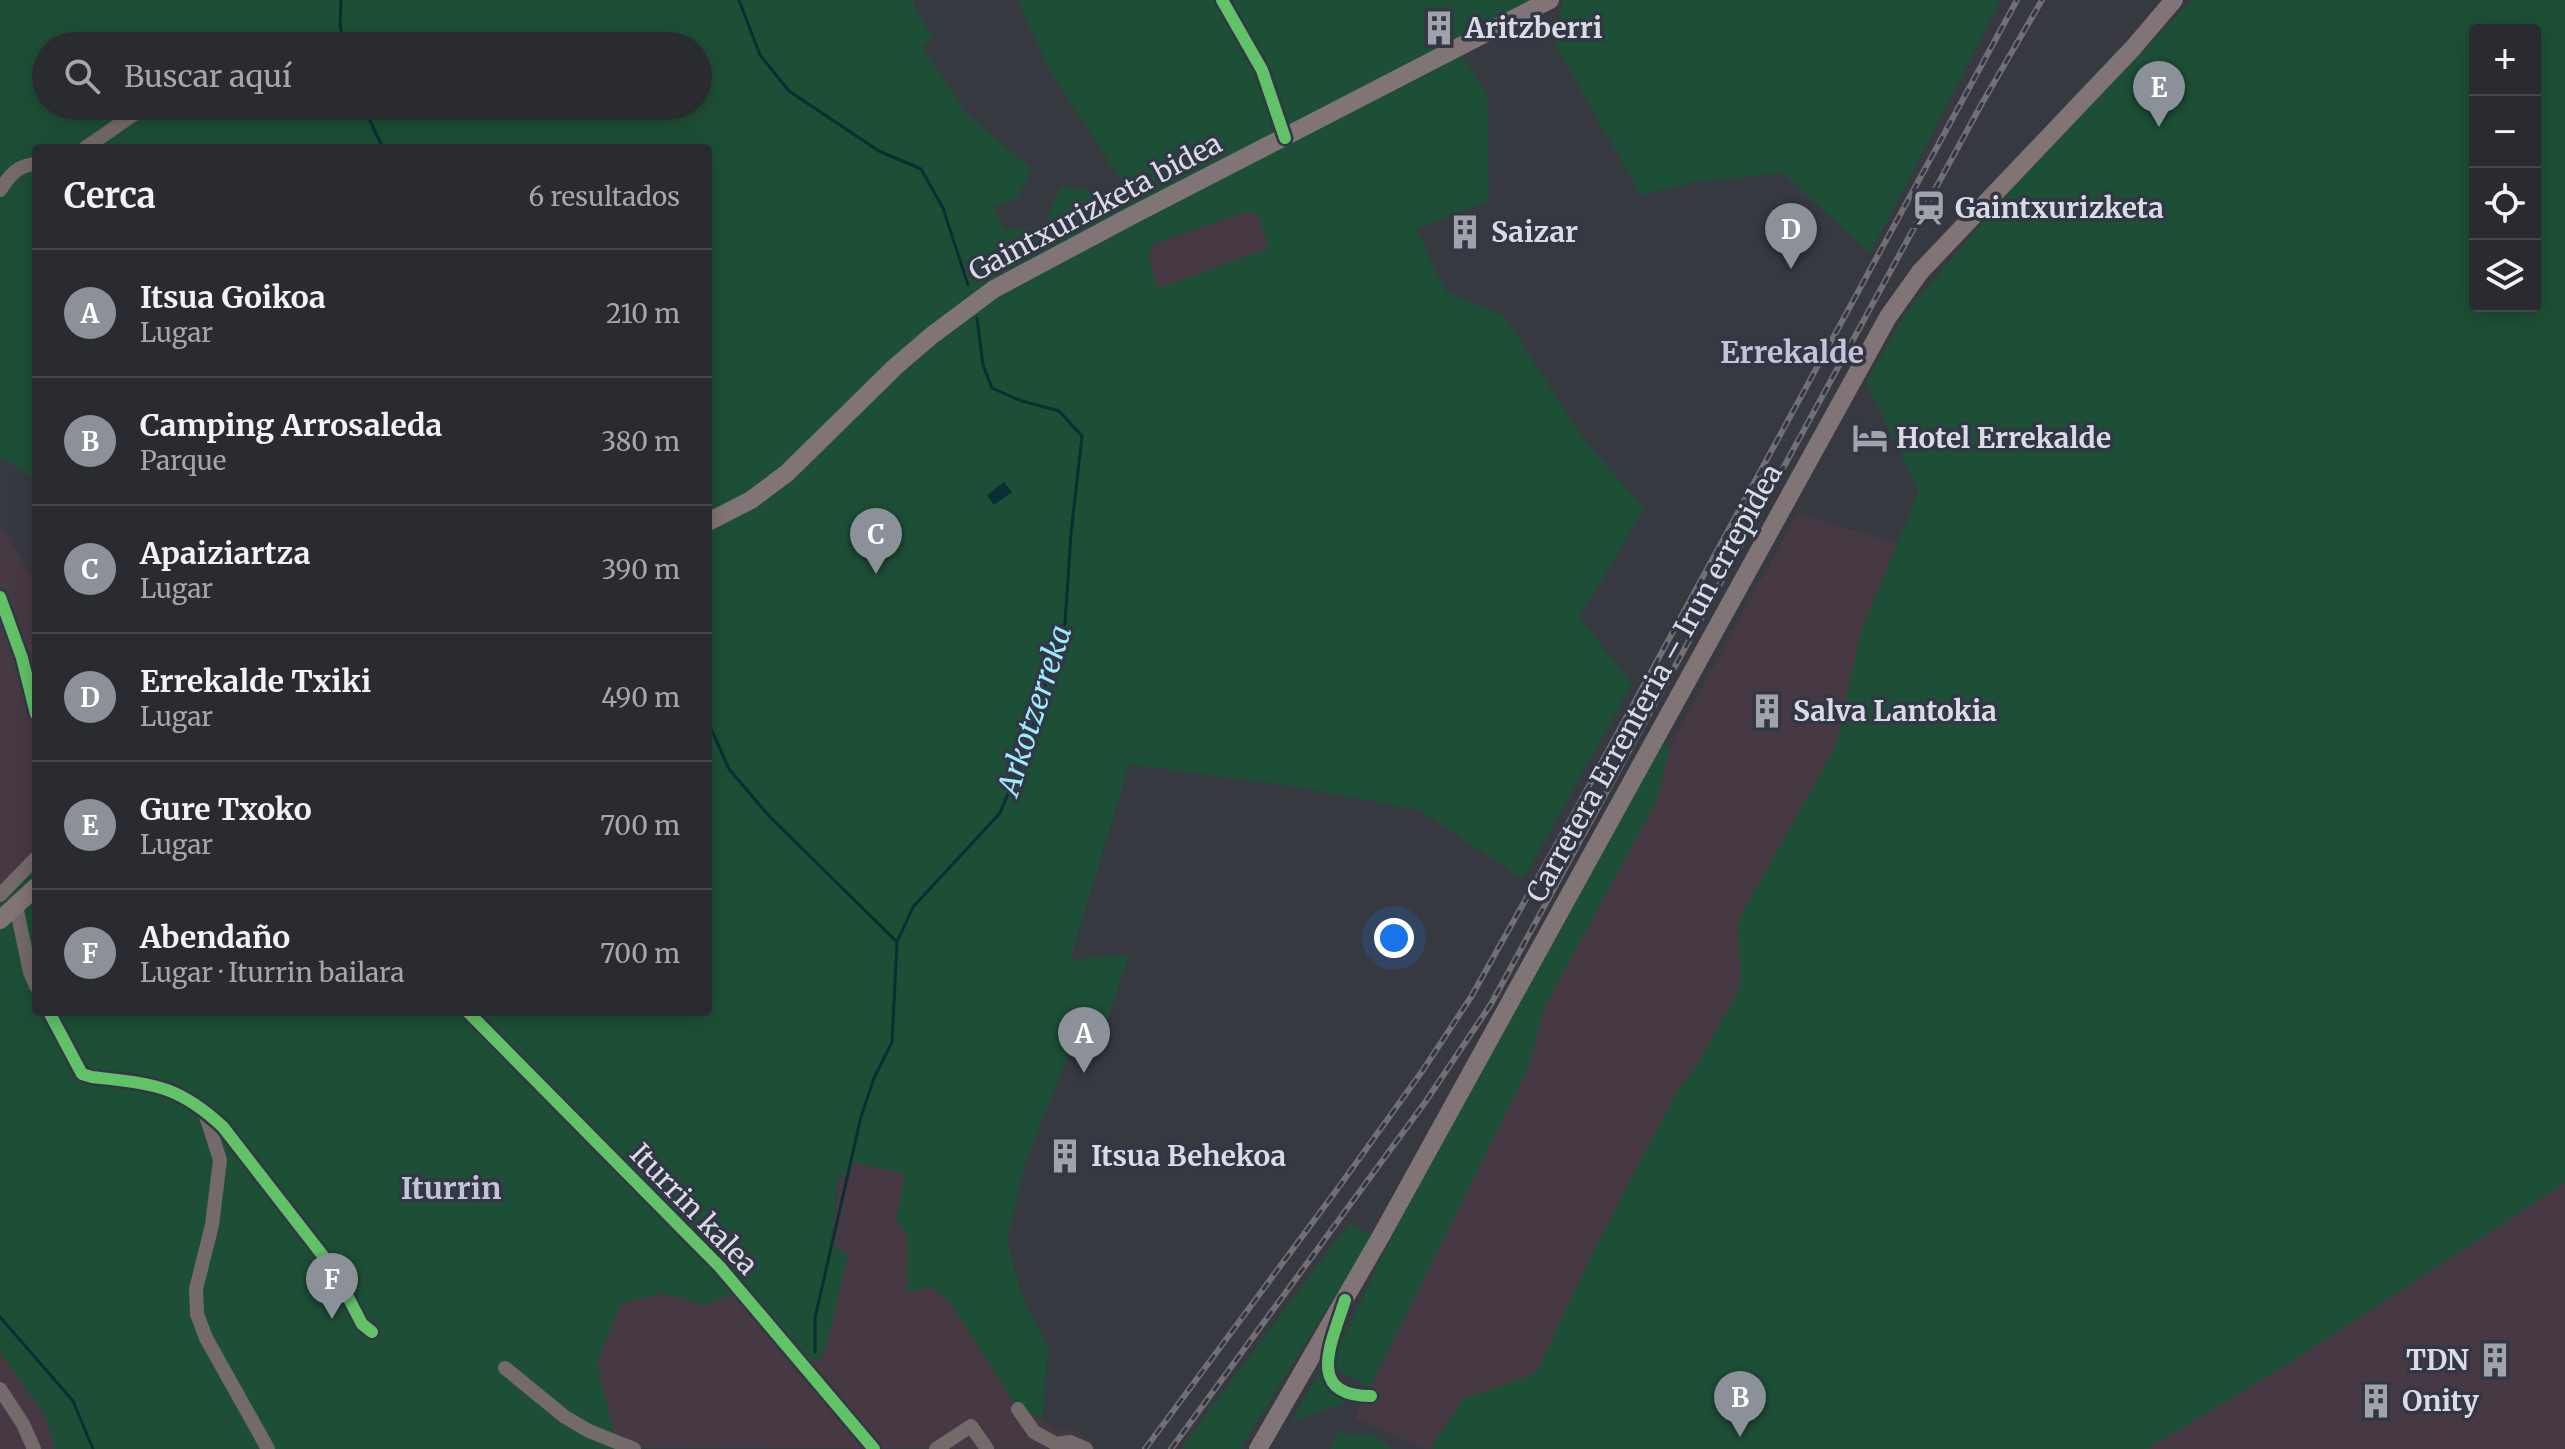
<!DOCTYPE html>
<html lang="es">
<head>
<meta charset="utf-8">
<style>
  body { margin:0; font-family:Merriweather,serif; background:#313338; color:#f1f3f6 }
  .controls { position:absolute; right:24px; top:24px; display:grid; overflow:hidden; border-radius:8px; box-shadow:0 4px 20px #0003 }
  .controls button { width:72px; height:72px; display:grid; place-items:center; padding:0; border:0; border-bottom:2px solid #45474c; background:#292b30; color:#f1f3f6; font:40px sans-serif }
  .you { position:absolute; left:1394px; top:938px; width:28px; height:28px; margin:-20px; border:6px solid #fff; border-radius:50%; background:#1a73e8; box-shadow:0 0 0 12px #1a73e833 }
  .badge { display:grid; place-items:center; width:52px; height:52px; border-radius:50%; background:#8c9099; color:#fff; font-size:26px; font-weight:700 }
  .pin { position:absolute; translate:-50% -66px; filter:drop-shadow(0 2px 4px #0008) }
  .pin::after { content:''; position:absolute; top:42px; width:28px; height:24px; background:inherit; clip-path:polygon(0 0,100% 0,50% 100%) }
  .list { margin:0; padding:0; list-style:none }
  h2 { display:flex; justify-content:space-between; align-items:center; height:104px; margin:0; padding:0 32px; font-size:34px }
  h2 small { font-size:26px; font-weight:400; color:#a5a7ab }
  .list li { display:grid; grid-template-columns:52px 1fr auto; gap:24px; align-items:center; box-sizing:border-box; height:128px; padding:0 32px; border-top:2px solid #45474c }
  .list b { display:block; font-size:30px; white-space:nowrap }
  .list p { margin:0; font-size:26px; white-space:nowrap; color:#a5a7ab }
  .list em { font-size:26px; font-style:normal; color:#a5a7ab }
  .icon { flex:none; width:44px; height:44px; fill:none; stroke:currentColor; stroke-width:2; stroke-linecap:round; stroke-linejoin:round }
  .map { position:relative; flex:none; width:2565px; height:1449px; overflow:hidden }
  .search { position:absolute; background:#292b30; box-shadow:0 4px 20px #0003; left:32px; top:32px; width:680px; height:88px; display:flex; align-items:center; gap:20px; box-sizing:border-box; padding:0 28px; border-radius:44px; color:#a5a7ab; font-size:30px }
  .panel { position:absolute; background:#292b30; box-shadow:0 4px 20px #0003; left:32px; top:144px; width:680px; height:872px; border-radius:8px }
  .map>svg:first-child { display:block }
  .industrial { fill:#473943 }
  .green { fill:#1d4f36; fill-rule:evenodd }
  .water { fill:#092f35 }
  .lines { fill:none; stroke-linecap:round; stroke-linejoin:round }
  .stream { stroke:#092f35; stroke-width:3 }
  .minor { stroke:#756a6b; stroke-width:14 }
  .major { stroke:#817476; stroke-width:18 }
  .rail-casing { stroke:#736f73; stroke-width:6 }
  .rail { stroke:#333644; stroke-width:3; stroke-dasharray:9; stroke-linecap:butt }
  .cycleway-casing { stroke:#333644; stroke-width:17 }
  .cycleway { stroke:#61c268; stroke-width:12 }
  .labels { text-anchor:middle; dominant-baseline:central; stroke-width:7; stroke-linejoin:round; paint-order:stroke }
  .poi-label { font-size:28px; font-weight:bold; fill:#dadce5; stroke:#333644; text-anchor:start }
  .street-label { font-size:28px; fill:#dadce5; stroke:#333644 }
  .neighbourhood-label { font-size:30px; font-weight:bold; fill:#c1c5d7; stroke:#333644 }
  .water-label { font-size:30px; font-style:italic; fill:#99eefd; stroke:#333644 }
</style>
</head>
<body>
<div class="map">
<svg width="2565" height="1449" viewBox="0 0 2565 1449">
  <rect width="100%" height="100%" fill="#373940"/>
  <path class="industrial" d="M1245 212 1258 215 1270 248 1159 288 1157 286 1149 259 1152 245Z
    M1797 514 1897 543 1861 631 1836 746 1738 920 1741 985 1696 1067 1677 1091 1592 1254 1536 1374 1463 1399 1429 1449H1425L1355 1418 1528 1068 1545 1006 1657 800 1670 747Z
    M0 526 36 582V867L0 901Z
    M853 1162 905 1174 896 1221 907 1234 931 1287 950 1302 1012 1400 1058 1431H1079L1096 1449 615 1448 597 1363 620 1304 660 1293 705 1305 759 1282 826 1288 839 1181Z
    M2565 1183V1449H2147L2294 1360Z
    M0 1352 44 1414 56 1449H0Z"/>
  <path class="green" d="M0 0H915L913 5 933 39 922 48 962 105 960 108 1032 170 1016 199 994 207 1004 230 1043 227 1061 187 1133 198 1049 70 1018 0H1555L1453 41 1487 94 1489 201 1416 229 1446 292 1503 315 1585 441 1644 508 1579 618 1632 684 1523 879 1420 810 1292 786 1133 765 1130 761 1070 960 1129 955 1102 1036 1073 1043 1025 1164 1007 1238 1022 1297 1048 1347 1042 1420 1012 1400 950 1302 931 1287 907 1293V1234L896 1221 905 1174 853 1162 838 1181 831 1243 848 1256 824 1354 815 1362 798 1349 746 1288 705 1305 660 1293 620 1304 597 1363 618 1449H56L44 1414 0 1352V901L36 867V1012H708V148H36V480L0 457ZM46 46H698V106H46ZM1245 212 1258 215 1269 248 1159 288 1157 286 1149 259 1152 244Z
    M1562 0H2001L1870 253 1783 173 1694 182 1641 195 1556 46Z
    M2192 0H2565V1183L2294 1360 2147 1449H1430L1463 1399 1536 1373 1592 1254 1677 1091 1696 1067 1741 985 1738 920 1836 746 1861 631 1919 491 1866 382 1905 314 2001 200ZM2475 30H2535V306H2475Z
    M1663 743 1670 747 1657 800 1545 1006 1528 1068 1370 1388 1330 1365 1428 1162Z
    M1349 1223 1372 1236 1240 1449H1181Z
    M1322 1367 1350 1401 1291 1422Z
    M1339 1431 1347 1435H1375L1392 1449H1329Z"/>
  <path class="water" d="M1004 482 1012 492 994 505 987 495Z"/>
  <g class="lines">
    <path class="stream" d="M341 0 340 26 345 46
      M739 0 760 55 789 91 879 151 921 169 943 208 968 285
      M363 106 383 148
      M708 722 729 769 769 816 897 942
      M0 1317 73 1401 93 1449
      M815 1352V1318L861 1117 874 1078 892 1042 897 942 913 907 1000 813 1019 768 1065 623 1071 534 1082 436 1059 411 1019 400 992 388 983 365 977 318"/>
    <path class="minor" d="M1222 0 1262 70 1285 138
      M85 148 146 106
      M0 190C10 175 18 165 36 164
      M0 597 22 658 36 714
      M0 895 36 858
      M16 906 30 972 36 986
      M49 1012 82 1074 92 1077C152 1084 177 1084 223 1127L334 1270 362 1324 372 1332
      M468 1012 720 1267 874 1449
      M206 1116 220 1160 212 1225 196 1289 197 1314 206 1338 268 1449
      M1339 1318C1327 1358 1313 1396 1371 1396
      M505 1368 565 1417 589 1431 634 1449
      M0 1389 23 1424 34 1449
      M1018 1409 1034 1432 1056 1444 1070 1442 1086 1449
      M936 1449 971 1426 987 1449"/>
    <path class="major" d="M708 522 751 500 787 473 895 367 931 336 994 289 1131 216 1550 0
      M0 920 36 887
      M1258 1449 1381 1236 1888 317 1920 272 2133 48 2174 0"/>
    <g class="rail-casing">
      <path id="rail" d="M1145 1449 1341 1184 1423 1070 1471 997 1572 817 2017 0
        M1171 1449 1426 1101 1491 1004 1981 105 2042 0"/>
    </g>
    <use href="#rail" class="rail"/>
    <g class="cycleway-casing">
      <path id="cycleway" d="M1222 0 1262 70 1285 138
        M0 597 22 658 36 714
        M49 1012 82 1074 92 1077C152 1084 177 1084 223 1127L334 1270 362 1324 372 1332
        M468 1012 720 1267 874 1449
        M1345 1300C1332 1342 1304 1396 1371 1396"/>
    </g>
    <use href="#cycleway" class="cycleway"/>
  </g>
  <defs>
    <g id="building-bare" transform="scale(2.76)"><path d="M-4-6H4V6H1V3H-1V6H-4ZM-2.5-4.3h1.7v1.8h-1.7ZM.8-4.3h1.7v1.8H.8ZM-2.5-1h1.7V.8h-1.7ZM.8-1h1.7V.8H.8Z" fill="#a1a3ab" stroke="#333644" stroke-width="2.5" paint-order="stroke"/></g>
    <g id="station-bare" transform="scale(2.76)"><path d="M-3-6H3Q5-6 5-4V2Q5 4 3 4L4.5 6H3L1.5 4h-3L-3 6H-4.5L-3 4Q-5 4-5 2V-4Q-5-6-3-6ZM-3.5-4v3h7v-3ZM-3.5 1v1.5H-2V1ZM2 1v1.5H3.5V1Z" fill="#a1a3ab" stroke="#333644" stroke-width="2.5" paint-order="stroke"/></g>
    <g id="hotel-bare" transform="scale(2.76)"><path d="M-6-4.5h1.5V1H6V5H4.5V3h-9V5H-6ZM-4 0a1.8 1.8 0 1 1 3.6 0ZM.5 0V-2.5h3Q6-2.5 6 0Z" fill="#a1a3ab" stroke="#333644" stroke-width="2.5" paint-order="stroke"/></g>
  </defs>
  <g fill-rule="evenodd">
    <use href="#building-bare" x="1439" y="28"/>
    <use href="#station-bare" x="1929" y="208"/>
    <use href="#building-bare" x="1465" y="232"/>
    <use href="#hotel-bare" x="1870" y="438"/>
    <use href="#building-bare" x="1767" y="711"/>
    <use href="#building-bare" x="1065" y="1156"/>
    <use href="#building-bare" x="2495" y="1360"/>
    <use href="#building-bare" x="2376" y="1401"/>
  </g>
  <g class="labels">
    <g class="poi-label">
      <text x="1465" y="28">Aritzberri</text>
      <text x="1955" y="208">Gaintxurizketa</text>
      <text x="1491" y="232">Saizar</text>
      <text x="1896" y="438">Hotel Errekalde</text>
      <text x="1793" y="711">Salva Lantokia</text>
      <text x="1091" y="1156">Itsua Behekoa</text>
      <text x="2469" y="1360" text-anchor="end">TDN</text>
      <text x="2402" y="1401">Onity</text>
    </g>
    <g class="street-label">
      <text transform="translate(1095 207) rotate(-28)">Gaintxurizketa bidea</text>
      <text transform="translate(1654 683) rotate(-61)">Carretera Errenteria – Irun errepidea</text>
      <text transform="translate(694 1209) rotate(46)">Iturrin kalea</text>
    </g>
    <g class="neighbourhood-label">
      <text x="1792" y="352">Errekalde</text>
      <text x="451" y="1188">Iturrin</text>
    </g>
    <g class="water-label">
      <text transform="translate(1034 710) rotate(-72)">Arkotzerreka</text>
    </g>
  </g>
</svg>
<div class="controls">
<button>+</button>
<button>−</button>
<button><svg class="icon" aria-label="locate" viewBox="0 0 24 24"><circle cx="12" cy="12" r="6"/><path d="M12 2v4M12 18v4M2 12h4M18 12h4"/></svg></button>
<button><svg class="icon" aria-label="layers" viewBox="0 0 24 24"><path d="M12 4l9 5-9 5-9-5zM3 14l9 5 9-5"/></svg></button>
</div>
<div class="you"></div>
<div class="pin badge" style="left:1084px;top:1073px">A</div>
<div class="pin badge" style="left:1740px;top:1437px">B</div>
<div class="pin badge" style="left:876px;top:574px">C</div>
<div class="pin badge" style="left:1791px;top:269px">D</div>
<div class="pin badge" style="left:2159px;top:127px">E</div>
<div class="pin badge" style="left:332px;top:1319px">F</div>
<div class="search"><svg class="icon" aria-label="search" viewBox="0 0 24 24"><circle cx="10" cy="10" r="6"/><path d="M15 15l6 6"/></svg>Buscar aquí</div>
<section class="panel">
<h2>Cerca<small>6 resultados</small></h2>
<ul class="list">
<li><span class="badge">A</span><div><b>Itsua Goikoa</b><p>Lugar</p></div><em>210 m</em></li>
<li><span class="badge">B</span><div><b>Camping Arrosaleda</b><p>Parque</p></div><em>380 m</em></li>
<li><span class="badge">C</span><div><b>Apaiziartza</b><p>Lugar</p></div><em>390 m</em></li>
<li><span class="badge">D</span><div><b>Errekalde Txiki</b><p>Lugar</p></div><em>490 m</em></li>
<li><span class="badge">E</span><div><b>Gure Txoko</b><p>Lugar</p></div><em>700 m</em></li>
<li><span class="badge">F</span><div><b>Abendaño</b><p>Lugar · Iturrin bailara</p></div><em>700 m</em></li>
</ul>
</section>
</div>
</body>
</html>
